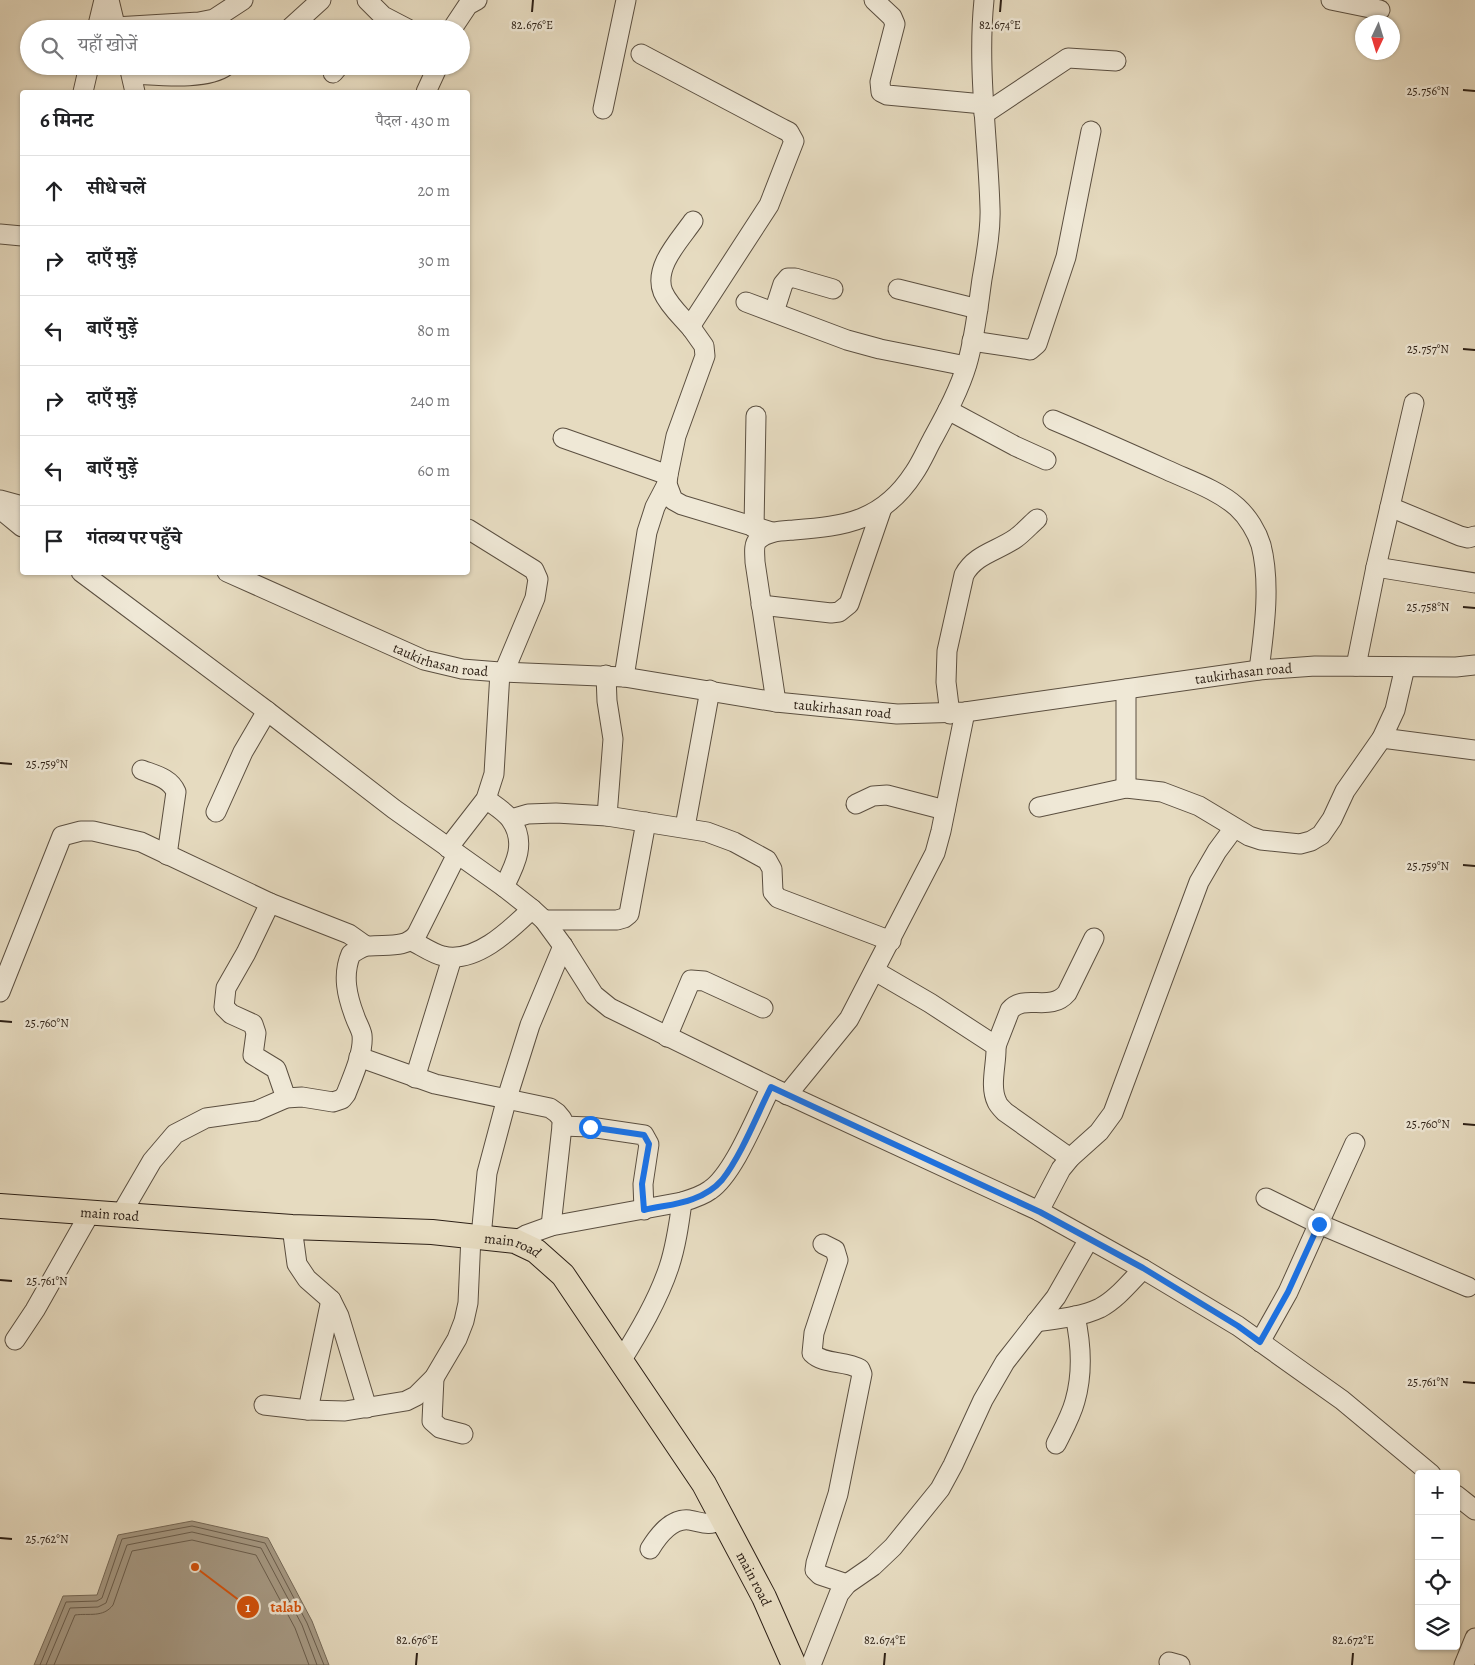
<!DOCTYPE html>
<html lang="hi">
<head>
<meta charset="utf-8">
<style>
  body { margin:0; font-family:Alegreya,"Noto Serif Devanagari",serif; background:#f2f2f2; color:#202124 }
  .controls { position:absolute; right:15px; bottom:15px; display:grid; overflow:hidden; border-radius:5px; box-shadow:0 1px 4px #0004 }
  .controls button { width:45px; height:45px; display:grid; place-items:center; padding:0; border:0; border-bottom:1px solid #e0e0e0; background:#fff; color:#202124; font:25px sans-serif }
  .compass { position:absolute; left:1355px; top:15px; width:45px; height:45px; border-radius:50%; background:#fff; box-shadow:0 1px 4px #0004; rotate:184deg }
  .stop { position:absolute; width:15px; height:15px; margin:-11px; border:4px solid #1a73e8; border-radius:50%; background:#fff }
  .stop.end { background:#1a73e8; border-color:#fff; box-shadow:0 1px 5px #0008 }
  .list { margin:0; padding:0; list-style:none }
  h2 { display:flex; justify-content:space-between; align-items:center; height:65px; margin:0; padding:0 20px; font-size:21px }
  h2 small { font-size:16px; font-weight:400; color:#757577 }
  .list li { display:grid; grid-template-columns:32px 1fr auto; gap:15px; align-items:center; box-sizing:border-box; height:70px; padding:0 20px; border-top:1px solid #e0e0e0 }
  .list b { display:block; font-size:19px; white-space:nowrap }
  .list em { font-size:16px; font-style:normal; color:#757577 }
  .icon { flex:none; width:28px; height:28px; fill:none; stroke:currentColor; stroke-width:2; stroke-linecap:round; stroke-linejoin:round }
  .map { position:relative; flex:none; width:1475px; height:1665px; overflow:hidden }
  .search { position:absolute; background:#fff; box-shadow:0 1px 4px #0004; left:20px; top:20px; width:450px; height:55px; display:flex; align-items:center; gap:12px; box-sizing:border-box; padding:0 18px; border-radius:28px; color:#757577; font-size:19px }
  .panel { position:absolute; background:#fff; box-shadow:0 1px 4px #0004; left:20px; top:90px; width:450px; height:485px; border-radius:5px }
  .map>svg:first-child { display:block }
  .water { fill:#a79b86; stroke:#766a59 }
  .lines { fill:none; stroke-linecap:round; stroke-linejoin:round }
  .shore { stroke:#6a5e4e; stroke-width:1 }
  .minor-casing { stroke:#5b4f40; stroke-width:21 }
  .major-casing { stroke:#2d2016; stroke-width:26 }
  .minor { stroke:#efe8d6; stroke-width:19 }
  .major { stroke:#e6dbc0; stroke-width:24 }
  .route { stroke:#1a73e8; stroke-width:6 }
  .ticks { fill:none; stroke:#2d2016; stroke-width:2 }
  .labels { text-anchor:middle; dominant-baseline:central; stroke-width:5; stroke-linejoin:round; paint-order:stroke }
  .street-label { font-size:14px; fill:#2d2016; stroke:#efe8d6 }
  .ticks-label { font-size:12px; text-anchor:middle; fill:#2d2016; stroke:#efe8d6; stroke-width:5; stroke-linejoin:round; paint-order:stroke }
  .leader { fill:none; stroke:#d5530d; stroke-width:2 }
  .callout-dot { fill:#d5530d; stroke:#efe8d6; stroke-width:2 }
  .mark-label { font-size:15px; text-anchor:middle; font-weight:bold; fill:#fff }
  .callout-label { font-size:15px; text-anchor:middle; font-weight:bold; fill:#d5530d; stroke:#efe8d6; stroke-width:5; stroke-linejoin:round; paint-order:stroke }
</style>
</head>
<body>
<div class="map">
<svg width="1475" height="1665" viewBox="0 0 1475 1665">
  <rect width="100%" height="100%" fill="#e6dbc0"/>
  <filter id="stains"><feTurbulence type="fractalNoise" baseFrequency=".004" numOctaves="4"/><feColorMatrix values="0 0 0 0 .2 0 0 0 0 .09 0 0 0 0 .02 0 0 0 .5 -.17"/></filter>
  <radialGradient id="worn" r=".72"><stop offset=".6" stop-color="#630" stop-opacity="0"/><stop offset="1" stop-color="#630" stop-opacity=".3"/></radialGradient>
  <path class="water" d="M192 1521 268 1538 312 1621 329 1665H34L63 1596 97 1595 118 1535Z"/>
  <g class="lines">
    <path class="shore" d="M40 1665 66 1602 97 1601 102 1598 122 1539 192 1526 265 1543 307 1623 324 1665
      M46 1665 70 1608 98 1607 106 1603 127 1545 192 1532 261 1548 302 1625 317 1665
      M54 1665 75 1615C89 1613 103 1618 113 1605L132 1551 192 1540 256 1555 295 1628 309 1665"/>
    <g class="minor-casing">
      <g id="minor">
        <path d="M109 0 116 29"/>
        <path d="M367 0 383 16 408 29"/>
        <path d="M874 0 892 17 895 24 880 82 881 92 887 95 983 104"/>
        <path d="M1331 0 1380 10"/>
        <path d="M115 27 199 22 214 19 243 0"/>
        <path d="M97 29 104 0"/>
        <path d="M289 29 321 0"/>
        <path d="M452 29 468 5 477 0"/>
        <path d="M641 54 783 129 789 132 794 141 769 205 693 322 692 329 704 346 705 356 676 436 668 475 667 484 673 500 682 505 772 532"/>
        <path d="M129 66 135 92"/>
        <path d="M333 73 339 66"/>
        <path d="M132 74C157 75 206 81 226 66"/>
        <path d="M83 92 89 66"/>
        <path d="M426 92 438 66"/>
        <path d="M603 109 626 0"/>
        <path d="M984 114 1068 58 1116 61"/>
        <path d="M0 234 22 236"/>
        <path d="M898 289 978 309"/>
        <path d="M746 302 847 340 880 349 966 366"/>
        <path d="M774 312 783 284 788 278H795L833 289"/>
        <path d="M692 329C683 318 669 306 663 292 653 267 680 240 693 221"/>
        <path d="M972 341 1025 349 1030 350 1037 344 1066 257 1091 131"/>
        <path d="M948 410 1015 446 1046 460"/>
        <path d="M1053 420C1091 436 1129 453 1167 470 1191 481 1218 490 1237 507 1248 517 1257 532 1261 545 1271 584 1264 631 1259 670"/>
        <path d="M563 438 668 475"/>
        <path d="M0 500 22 506"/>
        <path d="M1390 507 1460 536 1468 538 1475 536"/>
        <path d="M0 509 22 527"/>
        <path d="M754 528 756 416"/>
        <path d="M468 529 534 570 538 579 535 598 504 672"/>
        <path d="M1376 567 1475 583"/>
        <path d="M81 572 267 711 394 809 504 887 532 909 544 920 563 946 594 995 610 1008 771 1087 1039 1211 1143 1269 1238 1326 1342 1400 1431 1474"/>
        <path id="s1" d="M227 572 424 660 462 669 500 672 624 677 776 702 897 714 965 712 1259 670 1315 666 1456 667 1475 665"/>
        <path d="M761 605 831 613 839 612 849 604 882 508"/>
        <path d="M1356 666 1376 567 1414 403"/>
        <path d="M606 675 607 701 613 739 607 816"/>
        <path d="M624 677 647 532 655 507 667 484"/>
        <path d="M1126 689V788"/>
        <path d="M776 702 755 562C755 555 753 545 758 540 767 531 782 531 794 530 846 526 883 521 914 473 921 463 926 451 932 440 945 416 959 391 967 364 975 337 978 307 982 279 986 256 991 231 990 208 988 139 977 69 984 0"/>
        <path d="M950 714 946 682 947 651 964 575C975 554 998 551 1016 538 1023 533 1030 525 1037 519"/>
        <path d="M1382 738 1475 750"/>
        <path d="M142 770C155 775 170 778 176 792L167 855"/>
        <path d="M486 799C494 805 506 812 511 820 527 843 515 865 504 887"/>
        <path d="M856 804 873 796 887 795 945 810"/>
        <path d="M1039 807 1126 788 1162 792 1199 806 1249 836 1261 840 1300 844 1311 841 1321 835 1332 819 1345 791 1382 738 1395 710 1405 667"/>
        <path d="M216 812 243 752 267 711"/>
        <path d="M511 819 528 814 556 813 607 816 707 832 734 842 767 860 772 869 773 892 778 898 891 941"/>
        <path d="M685 827 710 690"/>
        <path d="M448 848 486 799 494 774 500 672"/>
        <path d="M270 903 246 953 226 988 224 1007 231 1014 253 1024 256 1033 253 1055 276 1069 286 1098"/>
        <path d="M544 920H617L624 918 629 914 646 822"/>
        <path d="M412 941C422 946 433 954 443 956 476 964 511 929 532 909"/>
        <path d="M875 971 930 1003 996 1046C997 1063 989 1086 997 1102 998 1105 1002 1109 1005 1112L1070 1158"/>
        <path d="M0 992 62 836 81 831H93L141 842 270 903 349 934 366 946"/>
        <path d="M667 1037 691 980 704 981 763 1008"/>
        <path d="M996 1046 1010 1010C1025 993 1050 1013 1067 993L1094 938"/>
        <path d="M359 1057 435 1084 550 1108 557 1113 562 1119V1126L551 1226"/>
        <path d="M415 1078 452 958"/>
        <path d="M787 1095 849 1019 935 853 941 831 965 712"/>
        <path d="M562 1126 590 1127 644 1135 649 1144 643 1184 644 1210"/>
        <path d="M1266 1198 1319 1224 1468 1287"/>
        <path d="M1039 1211 1061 1169 1070 1158 1099 1132 1113 1113 1199 882 1217 851 1234 828"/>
        <path d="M120 1216 152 1161 175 1134 206 1118 256 1111 286 1098 302 1097 333 1102 342 1099 346 1094C352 1078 364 1053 362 1035 361 1029 357 1023 355 1017 347 996 342 975 351 954 356 951 363 946 369 946 386 944 406 949 417 934L457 854"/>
        <path d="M292 1227 297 1264 307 1279 331 1300 339 1316 367 1408"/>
        <path d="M481 1237 487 1173 507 1098 530 1025 563 946"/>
        <path d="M515 1241 526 1235 551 1226 682 1202C692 1199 702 1196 710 1190 734 1174 757 1114 771 1087"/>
        <path d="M823 1244 835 1250 838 1260 814 1333 812 1353C824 1365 845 1360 860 1369L862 1374 838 1494 816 1563 815 1570 820 1575 847 1584"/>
        <path d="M1036 1322C1057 1319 1081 1317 1100 1308 1117 1299 1130 1282 1143 1269"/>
        <path d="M15 1340 35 1310 90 1213"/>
        <path d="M1260 1342 1288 1292 1355 1143"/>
        <path d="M621 1361C639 1332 658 1300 669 1267 676 1246 679 1224 682 1202"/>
        <path d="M434 1378 432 1421 440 1428 463 1434"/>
        <path d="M264 1405 308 1410 345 1411 406 1401 416 1396 434 1378 457 1339 464 1321 468 1303 471 1236"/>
        <path d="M308 1410 331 1300"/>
        <path d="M1056 1444C1063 1430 1071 1416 1075 1401 1083 1373 1081 1343 1075 1316"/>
        <path d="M1456 1495 1475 1510"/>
        <path d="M650 1549C658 1536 671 1518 689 1520 705 1523 706 1526 723 1520"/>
        <path d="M1169 1662 1180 1665"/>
        <path d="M811 1665 839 1594 847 1584 873 1566 893 1547 940 1489 953 1465 983 1400 1005 1362 1056 1297 1089 1239"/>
        <path d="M1464 1665 1475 1638"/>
      </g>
    </g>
    <g class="major-casing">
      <g id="major">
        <path id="s2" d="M0 1206 292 1227 432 1232 515 1241 536 1251 563 1275 704 1484 764 1597 794 1665"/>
      </g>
    </g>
    <use href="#minor" class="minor"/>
    <use href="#major" class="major"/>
  </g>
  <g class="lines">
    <path class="route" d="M590 1127 644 1135 649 1144 642 1184 644 1210C660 1206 678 1205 693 1199 704 1195 715 1188 722 1180 741 1156 757 1115 771 1087L1040 1212 1143 1268 1238 1326 1260 1342 1288 1292 1319 1224"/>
  </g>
  <path class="ticks" d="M532 12 533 0M1000 12 1001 0M1463 90 1475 91M1463 349 1475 350M1463 607 1475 608M0 763 12 764M1463 865 1475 866M0 1021 12 1022M1463 1124 1475 1125M0 1280 12 1281M1463 1382 1475 1383M0 1538 12 1539M416 1665 417 1653M884 1665 885 1653M1352 1665 1353 1653"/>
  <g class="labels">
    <g class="street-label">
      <text stroke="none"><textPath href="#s1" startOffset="232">taukirhasan road</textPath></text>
      <text stroke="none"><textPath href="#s1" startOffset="1042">taukirhasan road</textPath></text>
      <text stroke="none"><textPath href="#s1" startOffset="638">taukirhasan road</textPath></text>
      <text stroke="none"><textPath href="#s2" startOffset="110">main road</textPath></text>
      <text stroke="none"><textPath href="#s2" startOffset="515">main road</textPath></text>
      <text stroke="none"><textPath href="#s2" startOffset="935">main road</textPath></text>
    </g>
  </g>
  <g class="ticks-label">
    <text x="532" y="29">82.676°E</text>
    <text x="1000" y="29">82.674°E</text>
    <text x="1428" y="95">25.756°N</text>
    <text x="1428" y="353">25.757°N</text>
    <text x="1428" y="611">25.758°N</text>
    <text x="47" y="768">25.759°N</text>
    <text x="1428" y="870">25.759°N</text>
    <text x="47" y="1027">25.760°N</text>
    <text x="1428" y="1128">25.760°N</text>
    <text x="47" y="1285">25.761°N</text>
    <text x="1428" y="1386">25.761°N</text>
    <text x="47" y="1543">25.762°N</text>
    <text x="417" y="1644">82.676°E</text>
    <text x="885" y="1644">82.674°E</text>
    <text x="1353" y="1644">82.672°E</text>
  </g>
  <path class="leader" d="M195 1567L248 1607"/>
  <g class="callout-dot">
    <circle cx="195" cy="1567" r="5"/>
    <circle cx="248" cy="1607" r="12"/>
  </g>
  <g class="mark-label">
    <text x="248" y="1612">1</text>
  </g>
  <g class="callout-label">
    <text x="286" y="1612">talab</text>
  </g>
  <rect width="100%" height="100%" filter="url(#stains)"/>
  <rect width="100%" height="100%" fill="url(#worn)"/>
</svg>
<div class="controls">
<button>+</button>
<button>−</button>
<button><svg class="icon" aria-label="locate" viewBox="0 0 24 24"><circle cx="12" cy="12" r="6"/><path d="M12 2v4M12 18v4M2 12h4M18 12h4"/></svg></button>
<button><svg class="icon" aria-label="layers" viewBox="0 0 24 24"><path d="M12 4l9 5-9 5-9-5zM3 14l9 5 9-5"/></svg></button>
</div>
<svg class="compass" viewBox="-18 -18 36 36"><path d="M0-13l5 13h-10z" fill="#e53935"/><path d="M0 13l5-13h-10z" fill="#757577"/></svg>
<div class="stop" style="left:590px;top:1127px"></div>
<div class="stop end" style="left:1319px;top:1224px"></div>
<div class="search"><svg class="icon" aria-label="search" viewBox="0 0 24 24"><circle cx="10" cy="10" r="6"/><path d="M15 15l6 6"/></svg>यहाँ खोजें</div>
<section class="panel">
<h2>6 मिनट<small>पैदल · 430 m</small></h2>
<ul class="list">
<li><svg class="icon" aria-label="ahead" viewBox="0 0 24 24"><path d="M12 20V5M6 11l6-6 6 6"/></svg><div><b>सीधे चलें</b></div><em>20 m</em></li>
<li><svg class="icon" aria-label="right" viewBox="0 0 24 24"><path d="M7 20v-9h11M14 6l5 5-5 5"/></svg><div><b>दाएँ मुड़ें</b></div><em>30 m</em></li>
<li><svg class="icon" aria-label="left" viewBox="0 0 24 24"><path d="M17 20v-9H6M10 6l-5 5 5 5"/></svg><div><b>बाएँ मुड़ें</b></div><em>80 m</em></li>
<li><svg class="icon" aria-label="right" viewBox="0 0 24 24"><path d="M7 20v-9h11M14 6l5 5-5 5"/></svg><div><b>दाएँ मुड़ें</b></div><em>240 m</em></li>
<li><svg class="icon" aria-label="left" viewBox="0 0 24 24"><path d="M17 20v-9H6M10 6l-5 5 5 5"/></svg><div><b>बाएँ मुड़ें</b></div><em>60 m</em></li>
<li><svg class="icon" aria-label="arrive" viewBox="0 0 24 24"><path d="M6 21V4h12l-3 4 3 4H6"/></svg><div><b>गंतव्य पर पहुँचे</b></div></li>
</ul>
</section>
</div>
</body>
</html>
